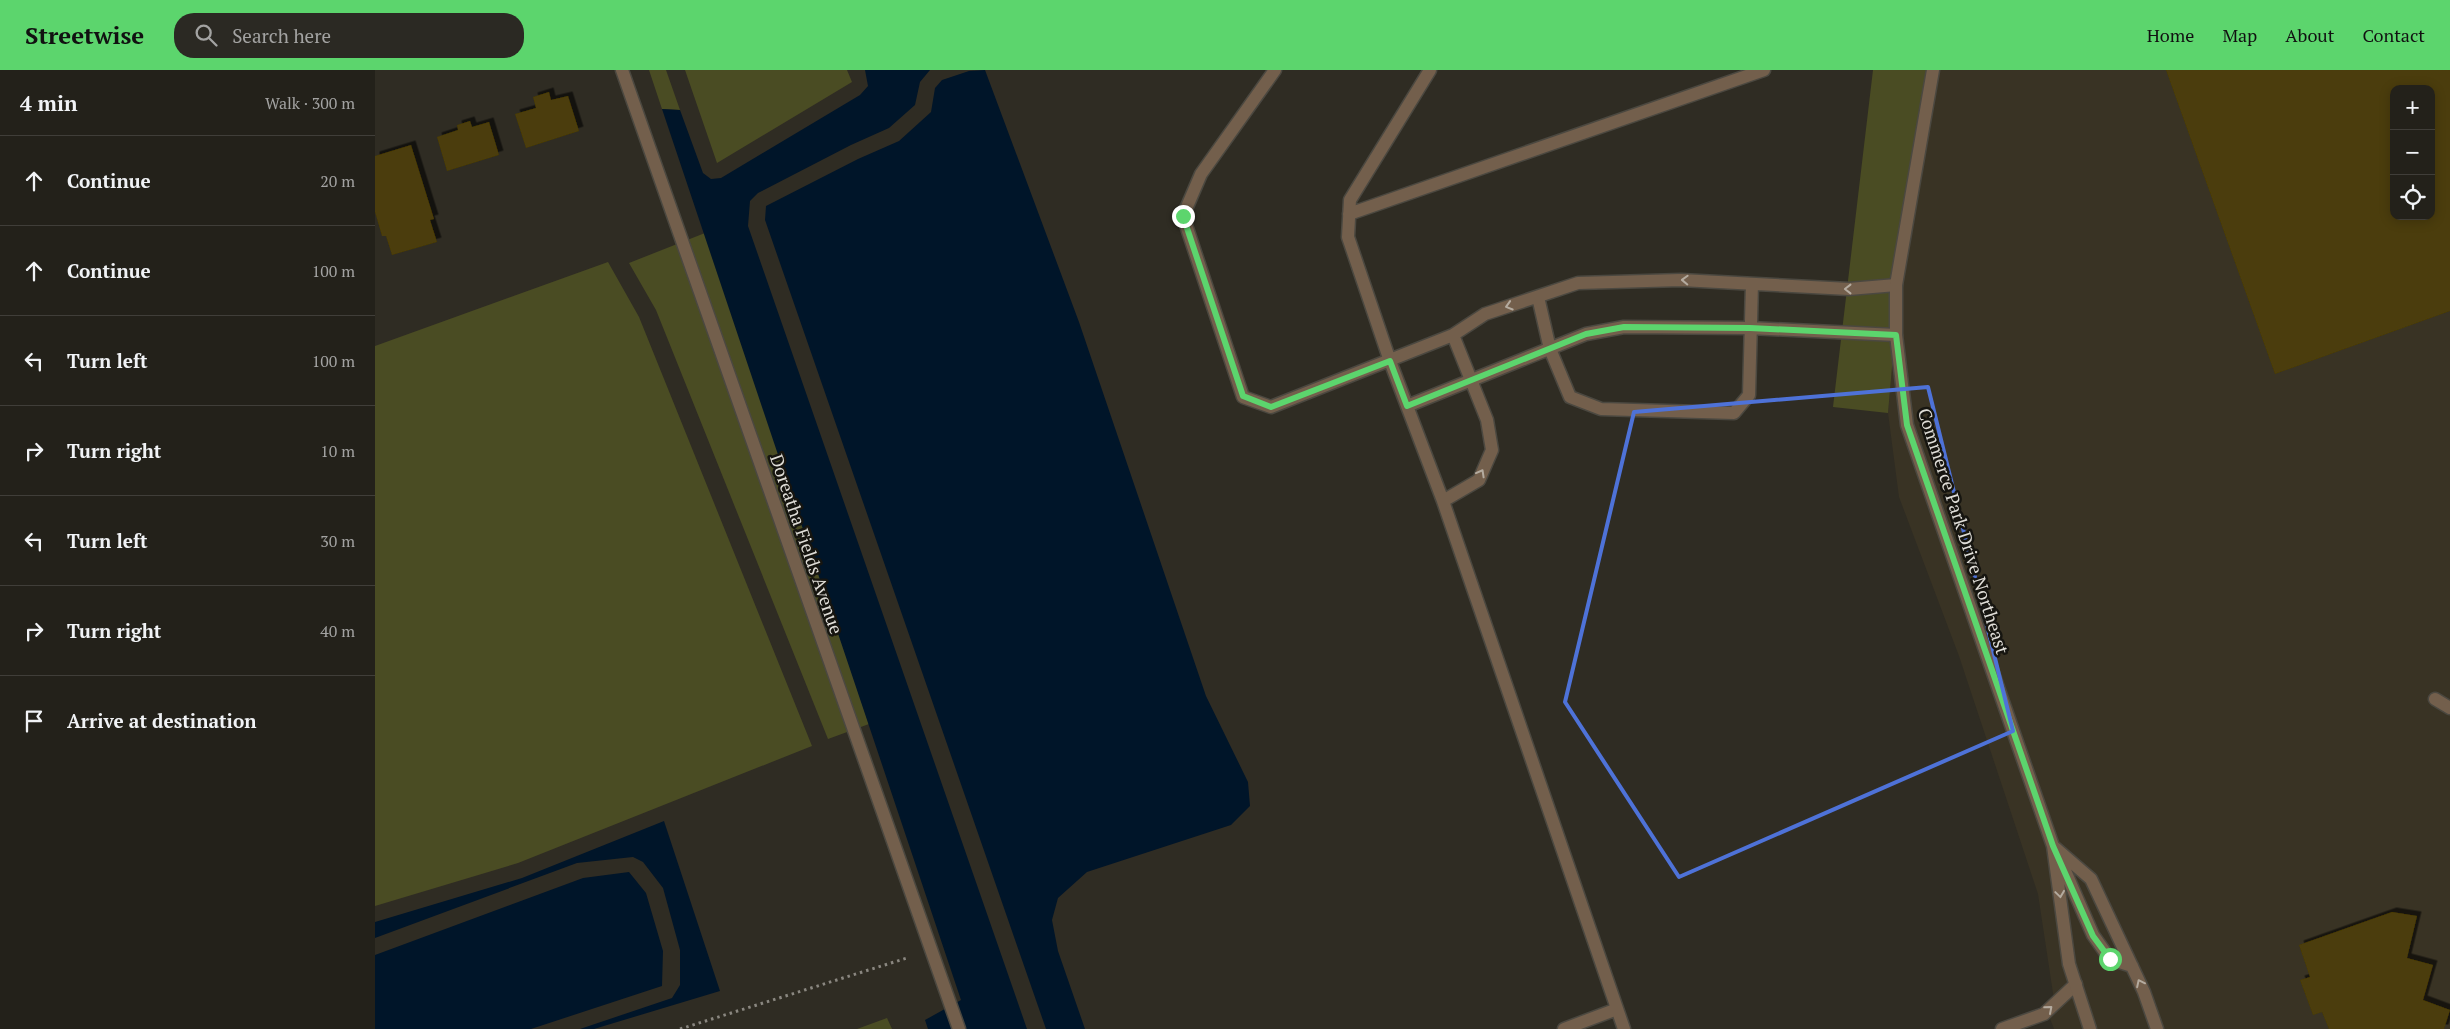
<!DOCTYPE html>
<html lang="en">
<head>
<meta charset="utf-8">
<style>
  body { margin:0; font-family:"PT Serif",serif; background:#2b2923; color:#f1f3f6 }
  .controls { position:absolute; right:15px; top:15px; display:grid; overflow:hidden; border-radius:10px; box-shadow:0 2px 12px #0003 }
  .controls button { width:45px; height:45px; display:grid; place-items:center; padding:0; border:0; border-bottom:1px solid #403e39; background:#23211a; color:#f1f3f6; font:25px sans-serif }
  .stop { position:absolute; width:15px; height:15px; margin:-11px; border:4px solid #5cd56d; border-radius:50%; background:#fff }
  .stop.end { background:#5cd56d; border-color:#fff; box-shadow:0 1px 5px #0008 }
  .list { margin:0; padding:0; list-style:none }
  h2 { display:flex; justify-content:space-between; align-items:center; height:65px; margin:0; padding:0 20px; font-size:21px }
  h2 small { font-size:16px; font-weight:400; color:#a3a3a2 }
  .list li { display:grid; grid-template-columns:32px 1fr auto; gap:15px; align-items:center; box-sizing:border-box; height:90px; padding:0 20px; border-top:1px solid #403e39 }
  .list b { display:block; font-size:19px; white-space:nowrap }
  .list em { font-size:16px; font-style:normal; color:#a3a3a2 }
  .icon { flex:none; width:28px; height:28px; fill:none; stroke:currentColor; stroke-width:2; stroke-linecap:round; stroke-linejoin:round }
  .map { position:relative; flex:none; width:2075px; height:959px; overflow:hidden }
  header { display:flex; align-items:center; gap:30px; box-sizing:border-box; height:70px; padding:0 25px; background:#5cd56d; color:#111 }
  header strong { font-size:24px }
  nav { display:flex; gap:28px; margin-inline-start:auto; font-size:18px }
  .search { width:350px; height:45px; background:#2b2923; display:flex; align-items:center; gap:12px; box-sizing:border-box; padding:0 18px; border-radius:20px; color:#a3a3a2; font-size:19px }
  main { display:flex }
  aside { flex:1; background:#23211a }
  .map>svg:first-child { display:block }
  .built { fill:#393324; fill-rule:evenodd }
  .green { fill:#4a4c23 }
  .water { fill:#001529 }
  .building { fill:#4c3d07; fill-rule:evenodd; filter:url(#shadow) }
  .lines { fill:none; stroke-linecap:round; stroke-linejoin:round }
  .service-casing { stroke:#4b4840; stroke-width:15 }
  .minor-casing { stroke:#4b4840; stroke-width:15 }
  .path { stroke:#8a8780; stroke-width:3; stroke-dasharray:2.5 4; stroke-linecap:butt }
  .service { stroke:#735f4c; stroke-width:12 }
  .minor { stroke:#735f4c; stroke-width:12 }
  .oneway { stroke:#b4ab9f }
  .route { stroke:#5cd56d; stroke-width:6 }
  .marked { fill:none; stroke:#4e72d8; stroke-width:4; stroke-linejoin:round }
  .labels { text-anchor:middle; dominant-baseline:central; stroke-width:5; stroke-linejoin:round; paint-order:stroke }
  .street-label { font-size:18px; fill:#dfddd7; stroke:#161510 }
</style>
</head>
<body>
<header>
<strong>Streetwise</strong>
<div class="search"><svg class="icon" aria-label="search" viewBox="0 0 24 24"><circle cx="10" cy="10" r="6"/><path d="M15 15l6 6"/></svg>Search here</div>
<nav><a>Home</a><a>Map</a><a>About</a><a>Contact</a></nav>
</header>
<main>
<aside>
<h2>4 min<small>Walk · 300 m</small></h2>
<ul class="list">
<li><svg class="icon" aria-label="ahead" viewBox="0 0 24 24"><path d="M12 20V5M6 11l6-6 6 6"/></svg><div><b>Continue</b></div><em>20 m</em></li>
<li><svg class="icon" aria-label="ahead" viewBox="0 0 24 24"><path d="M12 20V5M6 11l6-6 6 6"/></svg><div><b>Continue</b></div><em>100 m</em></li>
<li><svg class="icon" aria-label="left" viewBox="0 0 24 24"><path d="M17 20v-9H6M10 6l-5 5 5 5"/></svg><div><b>Turn left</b></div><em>100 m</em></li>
<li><svg class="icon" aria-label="right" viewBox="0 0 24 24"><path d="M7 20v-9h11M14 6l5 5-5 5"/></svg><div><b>Turn right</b></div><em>10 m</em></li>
<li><svg class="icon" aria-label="left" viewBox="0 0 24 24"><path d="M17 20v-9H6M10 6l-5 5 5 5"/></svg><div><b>Turn left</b></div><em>30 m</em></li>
<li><svg class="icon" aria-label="right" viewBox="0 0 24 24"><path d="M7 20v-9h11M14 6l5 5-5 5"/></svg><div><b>Turn right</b></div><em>40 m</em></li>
<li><svg class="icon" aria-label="arrive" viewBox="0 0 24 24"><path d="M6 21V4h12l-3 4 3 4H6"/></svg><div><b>Arrive at destination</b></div></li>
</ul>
</aside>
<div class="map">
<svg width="2075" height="959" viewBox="0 0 2075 959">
  <defs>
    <filter id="shadow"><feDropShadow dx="4.5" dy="-4.5" stdDeviation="0" flood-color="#0009"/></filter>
  </defs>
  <rect width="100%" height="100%" fill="#2f2c23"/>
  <path class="built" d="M1553 0H2075V959H1679L1674 946 1681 943 1663 824 1584 586 1524 427 1513 343 1534 104ZM2019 19H2056V146H2019Z"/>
  <path class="green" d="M274 0H291L305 40 287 39Z
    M310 0H472L477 12 342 93Z
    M1498 0H1553L1534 104 1513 343 1458 337Z
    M330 163 494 654 453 669 281 240 254 193Z
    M233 192 264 247 437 676 143 793 0 836V276Z
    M512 948 517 959H482Z"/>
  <path class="water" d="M490 0H555L545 12 540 35 514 58 476 75 383 123 375 131 373 156 652 959H553L550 950 586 930 287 39 305 40 328 103 336 109 346 108 485 25 493 16Z
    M610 0 704 252 831 626 873 712 875 736 856 755 712 802 683 828 677 850 683 881 710 959H671L390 150 391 136 483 89 524 71 556 42 560 18 567 10 594 1Z
    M289 751 345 921 219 959H205L297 928 305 915V880L288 818 268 792 258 787 202 793 0 868V852L147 808Z
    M254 802 271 823 288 881 287 916 156 959H0V885L208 808Z"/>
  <path class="building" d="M1791 0H2075V241L1900 304ZM2019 19H2056V146H2019Z
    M174 22 176 30 193 26 204 61 151 78 140 44 161 38 158 27Z
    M95 51 97 57 114 52 124 85 72 101 62 67 83 60 82 55Z
    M36 75 59 149 55 150 62 172 17 185 11 166H7L0 142V86Z
    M2017 842 2042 846 2032 888 2058 895 2048 930 2075 940 2069 959H1954L1947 942 1938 945 1925 910 1935 907 1924 875Z"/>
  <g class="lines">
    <g class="service-casing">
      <path id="service" d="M900 0 826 104 808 146 868 327 896 337 1078 265 1110 244 1203 213 1306 210 1474 219 1521 215
        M1055 0 975 130 973 167 1015 291 1068 431 1249 959
        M974 144 1389 0
        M1163 227 1175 279 1195 327 1226 339 1359 343 1374 325 1377 214
        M1032 336 1211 264 1249 257 1375 258 1521 265
        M1068 431 1104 410 1117 380 1112 350 1078 265
        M2060 629 2075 638
        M1189 959 1242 939
        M1627 959 1669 944 1701 914"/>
    </g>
    <g class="minor-casing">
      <path id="minor" d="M247 0 584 959
        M1558 0 1521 215V265L1532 355 1678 776 1694 894 1715 959
        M1678 776 1716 809 1769 922 1782 959
        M1684 787 1718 865 1735 889 1757 896"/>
    </g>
    <path class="path" d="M305 959 532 888"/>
    <use href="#service" class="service"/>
    <use href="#minor" class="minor"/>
  </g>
  <defs><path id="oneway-chevron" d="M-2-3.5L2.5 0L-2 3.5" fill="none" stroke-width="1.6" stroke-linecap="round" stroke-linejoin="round" transform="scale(1.25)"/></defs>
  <g class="oneway">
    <use href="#oneway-chevron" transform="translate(1310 210) rotate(-178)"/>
    <use href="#oneway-chevron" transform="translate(1473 219) rotate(180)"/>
    <use href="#oneway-chevron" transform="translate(1134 236) rotate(163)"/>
    <use href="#oneway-chevron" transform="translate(1106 403) rotate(-61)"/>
    <use href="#oneway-chevron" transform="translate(1685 824) rotate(82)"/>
    <use href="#oneway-chevron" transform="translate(1765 913) rotate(-116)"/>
    <use href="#oneway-chevron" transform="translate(1674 939) rotate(-41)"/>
  </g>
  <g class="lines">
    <path class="route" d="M808 146 868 326 896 337 1015 291 1032 336 1211 264 1249 257 1375 258 1521 265 1532 355 1678 776 1718 866 1735 889"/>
  </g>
  <path class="marked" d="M1553 317 1638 661 1304 807 1190 632 1259 342Z"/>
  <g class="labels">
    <g class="street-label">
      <text transform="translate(1589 461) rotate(72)">Commerce Park Drive Northeast</text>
      <text transform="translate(432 474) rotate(71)">Doreatha Fields Avenue</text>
    </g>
  </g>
</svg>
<div class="controls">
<button>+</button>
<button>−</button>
<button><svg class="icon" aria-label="locate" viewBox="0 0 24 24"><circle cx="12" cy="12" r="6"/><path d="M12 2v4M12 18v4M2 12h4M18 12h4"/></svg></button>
</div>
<div class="stop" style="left:1735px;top:889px"></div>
<div class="stop end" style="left:808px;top:146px"></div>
</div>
</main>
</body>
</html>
